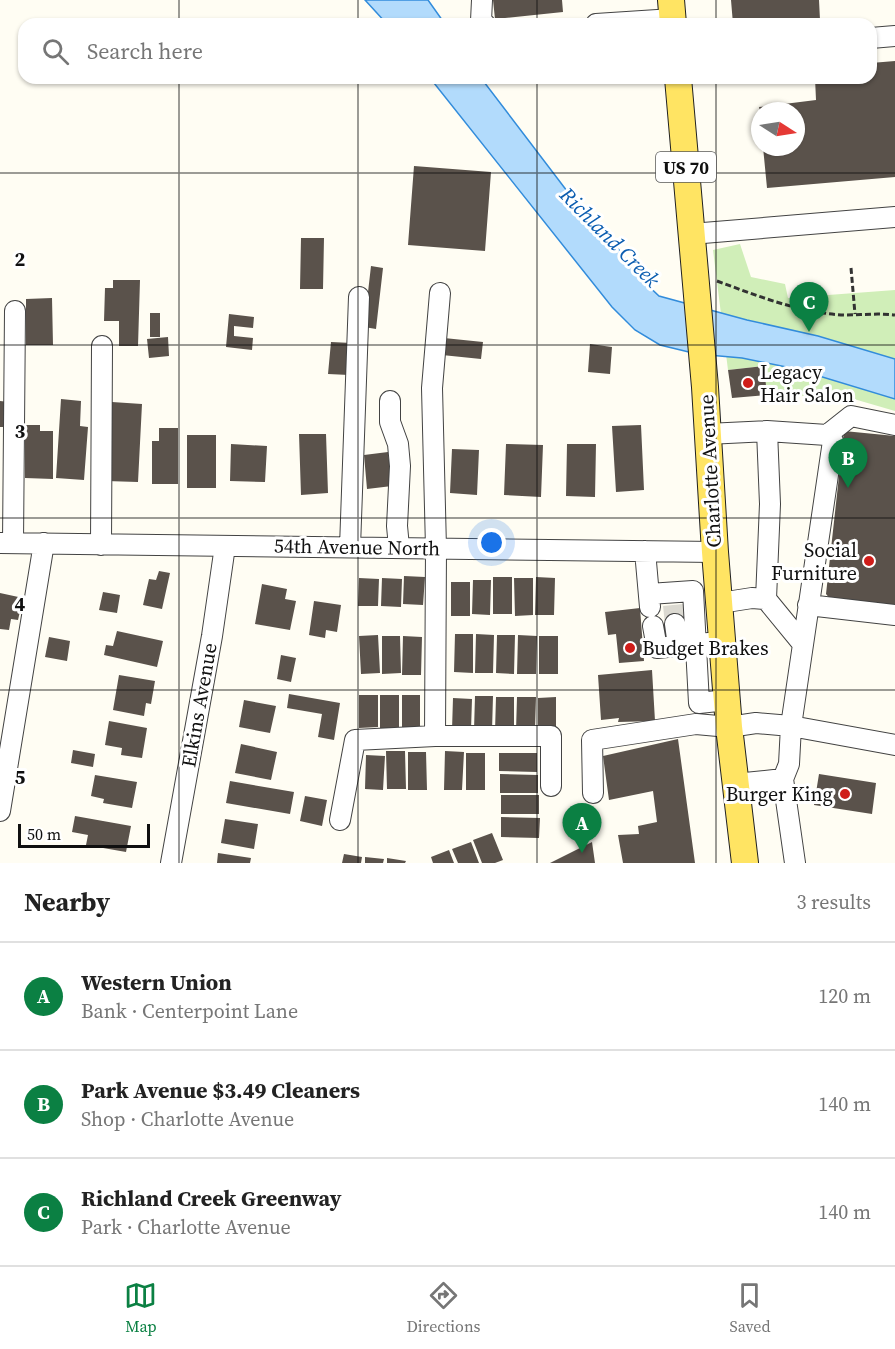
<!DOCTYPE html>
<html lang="en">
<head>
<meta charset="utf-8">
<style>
  body { margin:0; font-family:"Source Serif 4",serif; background:#f6f6f6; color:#222 }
  .compass { position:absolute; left:751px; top:102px; width:54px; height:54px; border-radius:50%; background:#fff; box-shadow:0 2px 4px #0004; rotate:102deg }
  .scale { position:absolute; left:18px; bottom:15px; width:132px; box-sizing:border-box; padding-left:6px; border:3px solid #101010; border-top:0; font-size:16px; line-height:21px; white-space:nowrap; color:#101010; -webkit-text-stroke:4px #fff; paint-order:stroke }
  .you { position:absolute; left:492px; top:543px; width:21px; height:21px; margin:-15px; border:4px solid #fff; border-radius:50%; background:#1a73e8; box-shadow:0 0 0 9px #1a73e833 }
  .badge { display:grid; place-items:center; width:39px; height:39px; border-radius:50%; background:#0b8043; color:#fff; font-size:20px; font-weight:700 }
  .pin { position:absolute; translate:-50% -50px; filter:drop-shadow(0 2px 3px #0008) }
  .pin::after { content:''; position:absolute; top:32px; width:21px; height:18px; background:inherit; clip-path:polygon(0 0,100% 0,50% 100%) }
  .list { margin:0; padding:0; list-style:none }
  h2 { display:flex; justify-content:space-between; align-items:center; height:78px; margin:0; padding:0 24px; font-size:26px }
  h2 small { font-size:20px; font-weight:400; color:#767676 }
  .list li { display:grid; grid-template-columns:39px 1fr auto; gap:18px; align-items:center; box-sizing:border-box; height:108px; padding:0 24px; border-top:2px solid #e0e0e0 }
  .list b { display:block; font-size:22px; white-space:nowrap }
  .list p { margin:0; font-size:20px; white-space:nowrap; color:#767676 }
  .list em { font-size:20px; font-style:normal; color:#767676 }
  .icon { flex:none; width:33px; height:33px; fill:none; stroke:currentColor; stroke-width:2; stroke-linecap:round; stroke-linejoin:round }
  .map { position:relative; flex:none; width:895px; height:863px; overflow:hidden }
  .search { position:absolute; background:#fff; box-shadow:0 2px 4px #0004; left:18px; right:18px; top:18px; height:66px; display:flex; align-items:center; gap:15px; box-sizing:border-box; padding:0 21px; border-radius:18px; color:#767676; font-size:22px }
  .sheet { height:402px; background:#fff }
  nav { display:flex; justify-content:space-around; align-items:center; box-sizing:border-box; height:84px; border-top:2px solid #e0e0e0; background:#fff; font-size:16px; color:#767676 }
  nav a { display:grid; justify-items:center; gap:3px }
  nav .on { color:#0b8043 }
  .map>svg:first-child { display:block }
  .green { fill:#d0eeb8 }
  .water { fill:#b2dbfc; stroke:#328cdb; stroke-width:1.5 }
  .building { fill:#5a524b }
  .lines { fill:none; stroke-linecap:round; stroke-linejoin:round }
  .minor-tunnel { stroke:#dbd9d1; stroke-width:20; stroke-dasharray:20 10; stroke-linecap:butt }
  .minor-casing { stroke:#434343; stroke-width:22 }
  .major-casing { stroke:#212121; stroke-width:28 }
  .path { stroke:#323232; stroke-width:3; stroke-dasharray:6 3; stroke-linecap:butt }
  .minor { stroke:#fff; stroke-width:20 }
  .major { stroke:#ffe463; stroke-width:26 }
  .grid { fill:none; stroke:#101010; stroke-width:1.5; stroke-opacity:0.55 }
  .poi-dot { fill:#cf1d19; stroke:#fff; stroke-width:2 }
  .labels { text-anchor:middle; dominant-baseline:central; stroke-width:6; stroke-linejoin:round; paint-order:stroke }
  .shield { fill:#fff; stroke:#585858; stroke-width:1.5 }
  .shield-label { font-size:18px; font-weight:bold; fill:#101010 }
  .poi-label { font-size:20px; fill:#101010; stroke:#fff; text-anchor:start }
  .street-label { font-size:20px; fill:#101010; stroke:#fff }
  .water-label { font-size:21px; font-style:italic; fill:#0b5db0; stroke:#fff }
  .grid-label { font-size:20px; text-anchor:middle; font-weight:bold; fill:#101010; stroke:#fff; stroke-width:6; stroke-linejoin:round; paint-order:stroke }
</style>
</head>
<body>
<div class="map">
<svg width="895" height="863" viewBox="0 0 895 863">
  <rect width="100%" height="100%" fill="#fffdf3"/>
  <path class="green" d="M740 244 751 277 785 284 788 298 895 290V411L847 397 767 395 764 366 728 370 713 250Z"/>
  <path class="water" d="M365 0H428L445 24H387Z
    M430 78H481L567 191 605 231 639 277 659 296 747 320 818 336 895 359V399L796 369 742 358 697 354 660 345 635 330 612 307Z"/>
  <path class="building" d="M493 0H562L563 12 495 19Z
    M731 0H819L820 20 733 24Z
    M895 61V177L767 188 763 147H796V111H760L759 107 816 100 815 78H871V63Z
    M414 166 491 172 485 251 408 245Z
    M301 238H324L323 289H300Z
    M371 266 383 268 376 329 364 327Z
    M113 280H140L138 346H119V321H104L105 288H113Z
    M52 298 53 345H26V299Z
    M150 313H160V337H150Z
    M229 314 254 317 253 328 234 326V336L253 338 252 350 226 347Z
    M168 337 169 356 149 358 147 339Z
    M444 338 483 342 481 359 442 355Z
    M331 342 352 343 349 375 328 374Z
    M590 344 612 347 610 374 588 372Z
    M764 366 767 395 732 398 728 370Z
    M61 399 81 401 80 426 88 427 84 480 56 478Z
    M0 401 9 402V427H0Z
    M112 402 142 404 138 482 106 481Z
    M25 425H40V431H53V479L25 478Z
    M641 425 644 490 616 492 612 426Z
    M159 428H178V484H152V441H159Z
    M844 431 895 436V607L831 600 826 594Z
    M299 434H326L328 493 301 495Z
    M187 435H216V488H187Z
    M231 444 267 446 265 482 230 481Z
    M506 444 543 445 541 497 504 495Z
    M567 444H596L595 497 566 496Z
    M452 449 479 450 477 495 450 493Z
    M388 452 392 486 367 489 364 455Z
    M159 571 170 573 162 609 143 605 149 579 156 580Z
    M404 576 425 577 423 605 403 604Z
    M493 577H512V614H493Z
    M536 577 555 578 554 615H535Z
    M359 578 379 579 378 606H358Z
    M382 578 402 579 401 607 381 606Z
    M514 578H533V615L515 616Z
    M473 580H491L490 615 472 614Z
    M451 582H470V616H451Z
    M262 584 287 589 285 599 296 601 290 630 255 624Z
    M103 592 120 595 117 613 99 610Z
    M0 593 23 598 18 620 11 619 9 630 0 629Z
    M314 601 341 605 337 632 326 630 325 638 309 635Z
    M640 608 644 661 619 663 616 634 608 635 605 612Z
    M117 631 163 641 157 667 104 655 106 645 113 646Z
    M455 634H473V673L454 672Z
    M476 634 494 635 493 673H475Z
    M378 635 380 673 361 674 359 636Z
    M497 635H515L514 674 496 673Z
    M518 635 537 636 536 674H517Z
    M382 636H400L401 673 382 674Z
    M403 636 422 637 421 675H402Z
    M539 636H558V674H539Z
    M49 637 70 641 67 661 45 657Z
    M281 655 296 658 291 682 277 679Z
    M652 670 655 721 618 722 619 718 601 720 598 675Z
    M119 675 155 681 151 704 146 703 144 716 113 710Z
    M289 694 340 703 334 740 318 737 322 714 287 708Z
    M359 695H378V727L359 728Z
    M380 695H399V728H380Z
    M402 695H420V729H402Z
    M475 696H493L492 731 474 730Z
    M496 697H514V731H495Z
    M517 697H536L535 731H516Z
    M556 697V732H538V698Z
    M453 698 472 699 471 730H452Z
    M244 700 276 706 270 733 239 727Z
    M109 721 147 728 142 758 121 755 122 748 105 745Z
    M678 739 695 863H623L618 835 639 834 638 826 657 822 653 791 609 800 603 756Z
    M241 744 277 752 271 780 235 773Z
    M73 750 95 754 93 767 71 763Z
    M386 751H405L406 789H387Z
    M445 751 464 752 462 790H444Z
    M408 752H426L427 790H408Z
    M466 753H485V790H466Z
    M499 753H537V772L499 771Z
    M366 755 385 756 383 790 365 789Z
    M500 774 538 775V793H500Z
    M819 774 876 783 872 814 814 805Z
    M95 775 137 782 132 808 103 803 104 799 91 796Z
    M230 781 294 792 290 814 226 803Z
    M501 795H539V814H501Z
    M305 796 327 800 322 826 300 821Z
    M75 816 131 826 126 852 86 845 88 835 72 832Z
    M501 817 540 818 539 838 501 837Z
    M225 819 258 824 254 849 221 843Z
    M492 833 503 860 495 863H482L473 840Z
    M471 842 479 863H458L452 849Z
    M592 842 595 863H550Z
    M449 850 454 863H433L431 857Z
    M218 853 251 858 250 863H217Z
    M344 854 362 857 361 863H342Z
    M365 857 384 859 383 863H365Z
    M387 858 406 861 405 863H387Z"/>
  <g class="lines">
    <path class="minor-tunnel" d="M673 605 675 624"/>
    <g class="minor-casing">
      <path id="minor" d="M482 0 481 21 485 24
        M596 24 673 19
        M871 38 895 36
        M691 234 895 217
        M390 401V422L398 444 400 466 397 526 399 547
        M707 434 767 431 827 435 833 441 791 726 895 745
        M827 435 851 416 895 425
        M0 543 715 552
        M13 543 15 311
        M101 545 102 346
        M350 547 359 297
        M645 551 650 607
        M649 594 693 591 699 703 727 700
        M766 599 770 504 767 431
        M720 603 752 598 766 599 802 643
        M808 605 895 615
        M675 624 678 646
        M653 626 657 648 709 643
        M435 736H551V786
        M735 784 783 779 795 863
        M593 793 592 740 696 724 729 727 756 723 791 726 789 764 783 779
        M0 811 44 543
        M340 820 355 740 435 736 436 548 432 388 440 293
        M171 863 212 636 225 546"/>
    </g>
    <g class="major-casing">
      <path id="major" d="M671 0 673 24
        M678 78 705 387 715 552 729 727 745 863"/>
    </g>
    <path class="path" d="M851 268 855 314
      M717 281C758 296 800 313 844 315 861 315 878 313 895 315"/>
    <use href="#minor" class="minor"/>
    <use href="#major" class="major"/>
  </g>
  <path class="grid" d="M179 0V24M358 0V24M537 0V24M716 0V24M179 78V863M358 78V863M537 78V863M716 78V863M0 173H895M0 345H895M0 518H895M0 690H895"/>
  <g class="poi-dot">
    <circle cx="748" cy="383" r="6"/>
    <circle cx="869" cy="561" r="6"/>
    <circle cx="630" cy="648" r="6"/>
    <circle cx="845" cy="794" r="6"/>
  </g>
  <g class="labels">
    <rect class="shield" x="656" y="152" width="60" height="30" rx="4.5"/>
    <g class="shield-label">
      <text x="686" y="167">US 70</text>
    </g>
    <g class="poi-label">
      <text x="760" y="372">Legacy<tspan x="760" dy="23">Hair Salon</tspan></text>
      <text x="857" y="550" text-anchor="end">Social<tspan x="857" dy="23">Furniture</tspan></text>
      <text x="642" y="648">Budget Brakes</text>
      <text x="833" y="794" text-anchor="end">Burger King</text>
    </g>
    <g class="street-label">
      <text transform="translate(710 471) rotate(-93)">Charlotte Avenue</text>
      <text transform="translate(357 547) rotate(1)">54th Avenue North</text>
      <text transform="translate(199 705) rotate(-80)">Elkins Avenue</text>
    </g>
    <g class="water-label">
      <text transform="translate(610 237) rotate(45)">Richland Creek</text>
    </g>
  </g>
  <g class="grid-label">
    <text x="20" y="266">2</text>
    <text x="20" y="438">3</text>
    <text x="20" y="611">4</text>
    <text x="20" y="784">5</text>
  </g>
</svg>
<svg class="compass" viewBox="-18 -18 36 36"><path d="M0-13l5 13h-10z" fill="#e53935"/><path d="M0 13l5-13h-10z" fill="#767676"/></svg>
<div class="scale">50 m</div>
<div class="you"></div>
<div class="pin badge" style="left:582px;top:853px">A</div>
<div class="pin badge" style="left:848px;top:488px">B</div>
<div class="pin badge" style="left:809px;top:332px">C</div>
<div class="search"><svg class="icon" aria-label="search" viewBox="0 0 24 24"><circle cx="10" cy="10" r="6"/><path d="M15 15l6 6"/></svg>Search here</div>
</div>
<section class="sheet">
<h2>Nearby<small>3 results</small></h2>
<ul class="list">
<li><span class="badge">A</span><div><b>Western Union</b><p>Bank · Centerpoint Lane</p></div><em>120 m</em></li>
<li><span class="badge">B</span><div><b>Park Avenue $3.49 Cleaners</b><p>Shop · Charlotte Avenue</p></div><em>140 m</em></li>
<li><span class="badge">C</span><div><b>Richland Creek Greenway</b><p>Park · Charlotte Avenue</p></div><em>140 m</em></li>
</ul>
</section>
<nav>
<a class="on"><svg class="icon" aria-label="map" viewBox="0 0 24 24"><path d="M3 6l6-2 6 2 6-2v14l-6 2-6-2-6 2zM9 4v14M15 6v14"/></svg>Map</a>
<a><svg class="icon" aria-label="directions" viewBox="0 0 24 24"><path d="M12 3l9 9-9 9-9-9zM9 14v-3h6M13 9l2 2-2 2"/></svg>Directions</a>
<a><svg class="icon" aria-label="saved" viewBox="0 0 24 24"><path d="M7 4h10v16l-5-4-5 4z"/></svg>Saved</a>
</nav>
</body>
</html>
